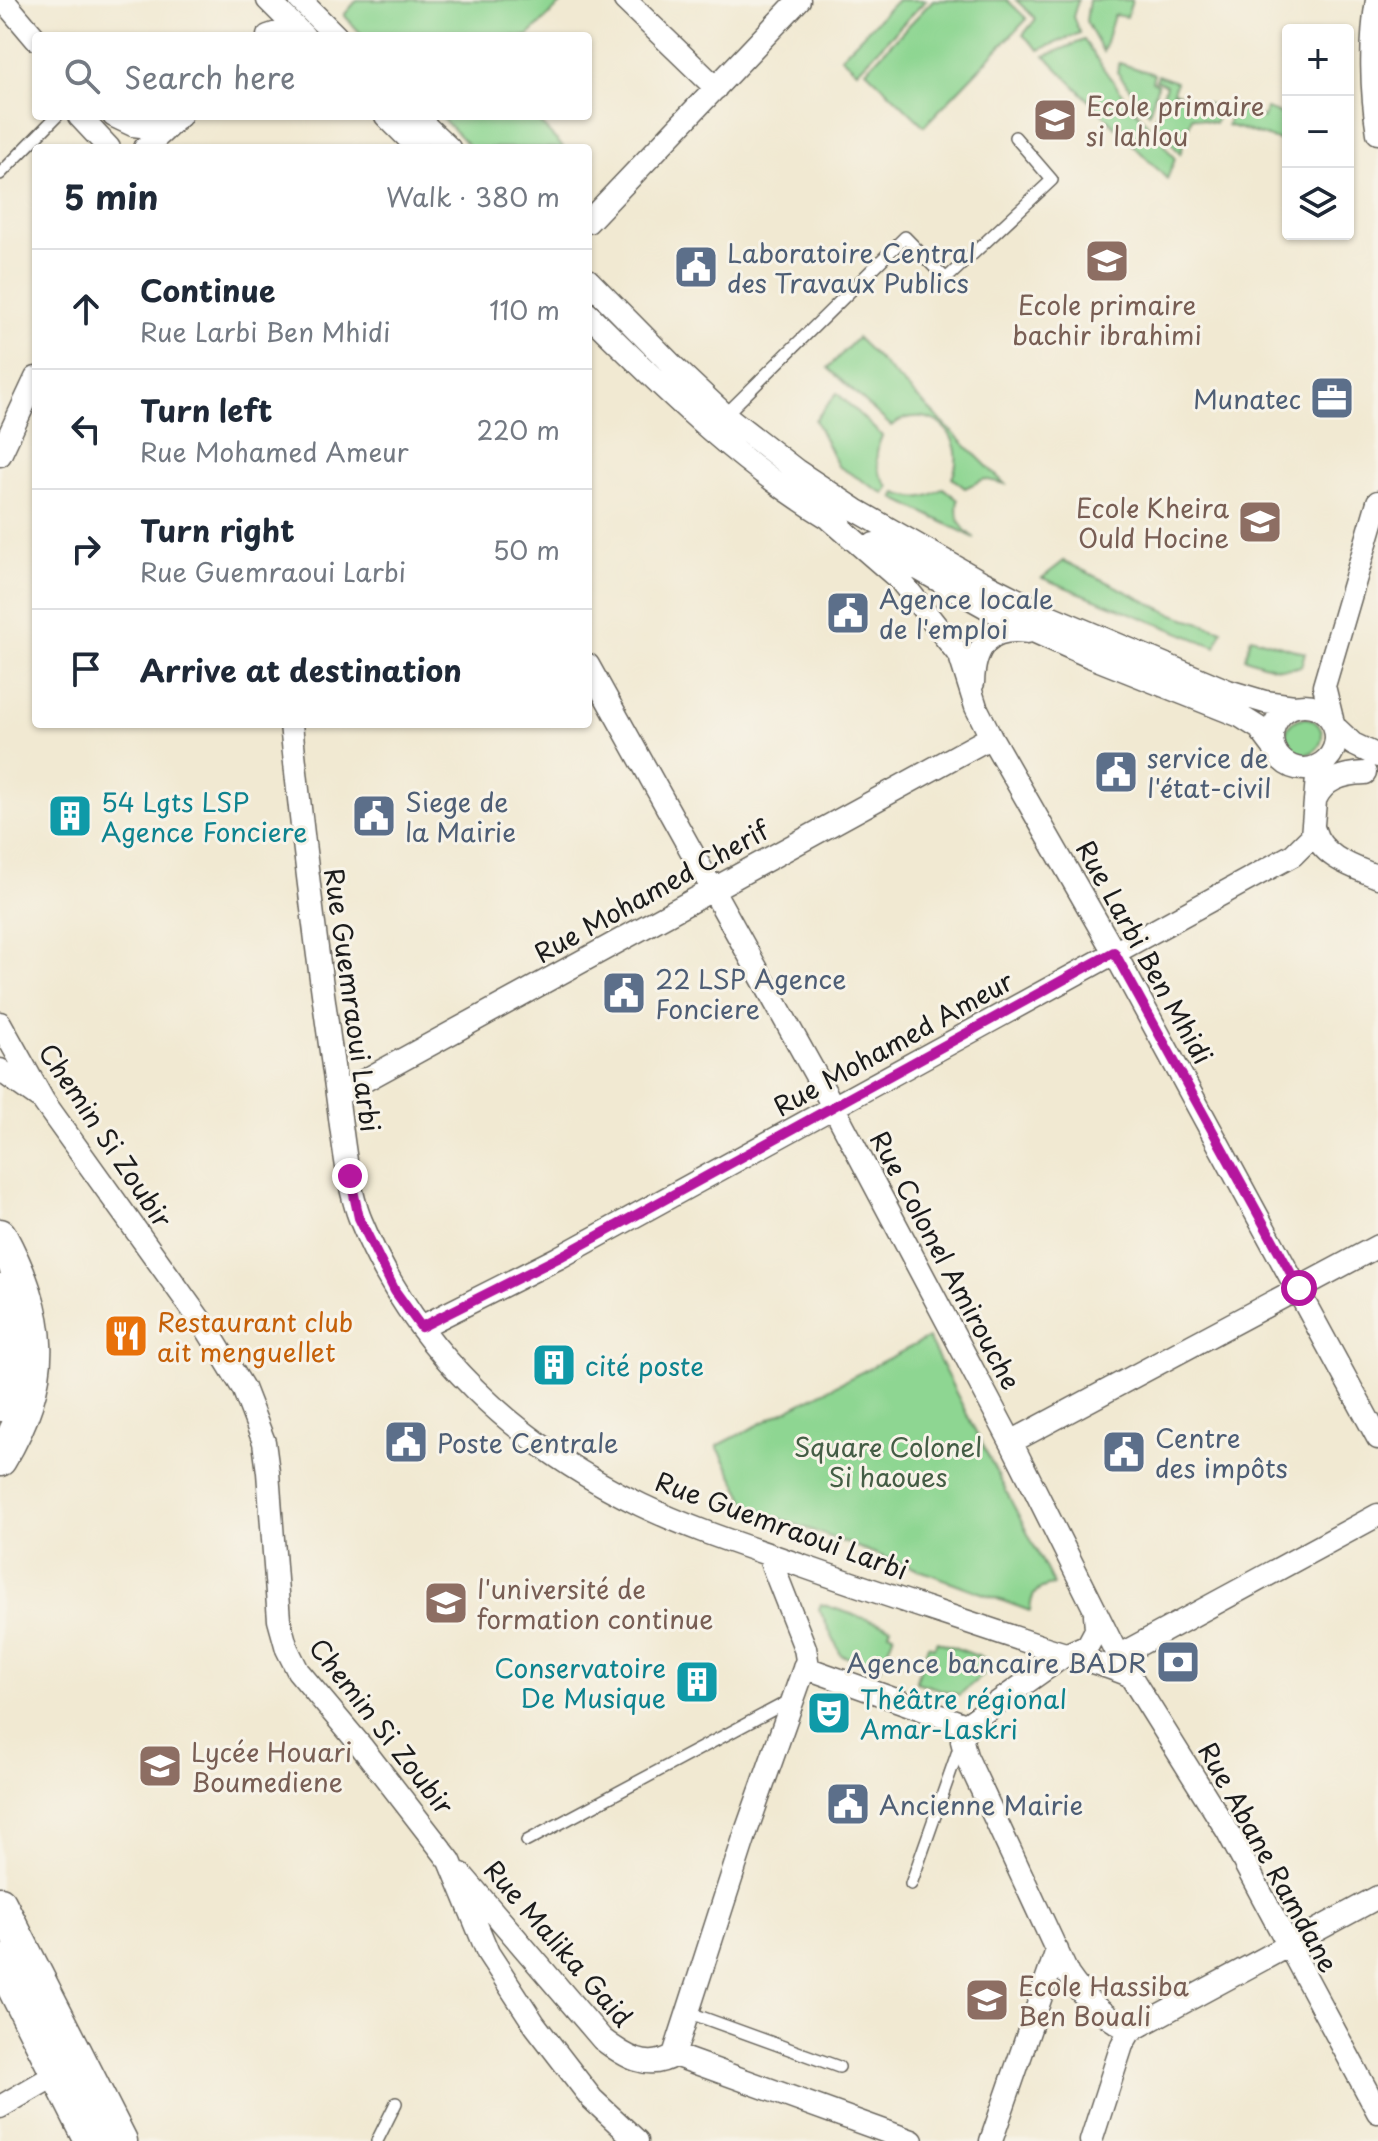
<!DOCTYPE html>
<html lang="en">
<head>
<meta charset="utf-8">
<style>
  body { margin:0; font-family:"Playpen Sans",sans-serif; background:#f2f2f3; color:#1f2937 }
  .controls { position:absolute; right:24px; top:24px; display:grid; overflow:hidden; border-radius:8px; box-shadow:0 2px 6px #0004 }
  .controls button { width:72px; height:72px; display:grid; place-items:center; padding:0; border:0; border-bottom:2px solid #e0e1e3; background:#fff; color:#1f2937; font:40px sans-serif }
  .stop { position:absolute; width:24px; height:24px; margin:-18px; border:6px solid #b5179e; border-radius:50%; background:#fff }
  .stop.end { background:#b5179e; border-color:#fff; box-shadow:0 2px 8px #0008 }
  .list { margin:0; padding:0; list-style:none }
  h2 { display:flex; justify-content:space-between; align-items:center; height:104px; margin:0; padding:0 32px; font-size:34px }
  h2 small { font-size:26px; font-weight:400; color:#747a83 }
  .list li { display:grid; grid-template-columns:52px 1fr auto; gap:24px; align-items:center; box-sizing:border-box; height:120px; padding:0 32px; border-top:2px solid #e0e1e3 }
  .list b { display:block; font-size:30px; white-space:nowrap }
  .list p { margin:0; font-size:26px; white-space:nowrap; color:#747a83 }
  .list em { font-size:26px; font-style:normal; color:#747a83 }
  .icon { flex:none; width:44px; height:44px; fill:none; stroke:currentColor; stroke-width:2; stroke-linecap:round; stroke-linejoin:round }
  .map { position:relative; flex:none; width:1378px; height:2141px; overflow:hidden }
  .search { position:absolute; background:#fff; box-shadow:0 2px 6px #0004; left:32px; top:32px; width:560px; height:88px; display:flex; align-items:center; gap:20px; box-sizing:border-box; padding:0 28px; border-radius:8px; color:#747a83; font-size:30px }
  .panel { position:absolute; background:#fff; box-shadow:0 2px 6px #0004; left:32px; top:144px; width:560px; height:584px; border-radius:8px }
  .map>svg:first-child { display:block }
  .green { fill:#8ed692; stroke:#557957; stroke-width:2 }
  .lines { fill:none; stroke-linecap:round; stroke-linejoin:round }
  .service-casing { stroke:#67645c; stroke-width:14 }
  .minor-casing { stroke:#67645c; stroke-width:25 }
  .secondary-casing { stroke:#67645c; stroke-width:35 }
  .service { stroke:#fff; stroke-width:11 }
  .minor { stroke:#fff; stroke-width:22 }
  .secondary { stroke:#fff; stroke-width:32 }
  .route { stroke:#b5179e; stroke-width:10 }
  .labels { text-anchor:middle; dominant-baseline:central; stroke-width:6; stroke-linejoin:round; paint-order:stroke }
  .education-label { font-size:26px; fill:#785e54; stroke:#f7f3e8; text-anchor:start }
  .service-label { font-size:26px; fill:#4e5e75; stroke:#f7f3e8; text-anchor:start }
  .culture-label { font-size:26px; fill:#0d838f; stroke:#f7f3e8; text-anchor:start }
  .street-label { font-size:26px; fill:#1c1c1c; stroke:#f7f3e8 }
  .food-label { font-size:26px; fill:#c56008; stroke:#f7f3e8; text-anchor:start }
  .park-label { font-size:26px; fill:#445d45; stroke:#f7f3e8 }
</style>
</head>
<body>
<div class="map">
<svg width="1378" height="2141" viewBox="0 0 1378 2141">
  <rect width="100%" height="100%" fill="#f7f3e8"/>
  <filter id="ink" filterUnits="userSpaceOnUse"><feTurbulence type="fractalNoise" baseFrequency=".0125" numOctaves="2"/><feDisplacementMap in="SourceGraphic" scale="16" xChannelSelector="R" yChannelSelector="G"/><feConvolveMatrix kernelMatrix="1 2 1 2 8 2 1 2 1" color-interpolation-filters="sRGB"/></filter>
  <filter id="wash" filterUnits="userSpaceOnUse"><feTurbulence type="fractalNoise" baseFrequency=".006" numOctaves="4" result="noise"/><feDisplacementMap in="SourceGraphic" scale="32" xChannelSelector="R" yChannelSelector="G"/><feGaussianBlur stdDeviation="1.8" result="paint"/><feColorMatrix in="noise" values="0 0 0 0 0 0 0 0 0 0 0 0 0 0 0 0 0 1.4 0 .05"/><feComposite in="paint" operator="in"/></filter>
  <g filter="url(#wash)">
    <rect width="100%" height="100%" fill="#f1e9d2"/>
    <path class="green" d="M357 0H565L528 36H363L344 15Z
      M897 0H926L857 71 841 57Z
      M933 0H1007L1027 19 924 126 866 70Z
      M1016 0H1078L1073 17 1080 33 1039 50 1023 35 1036 19Z
      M1089 0H1132L1127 17 1114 15 1103 52 1086 21Z
      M1084 40 1108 75 1175 159 1167 179 1045 56Z
      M1119 63 1154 74 1152 81 1158 84 1149 113 1117 72Z
      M1158 75 1176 82 1173 92 1220 108 1215 123 1192 117 1180 154 1154 121 1166 85 1156 80Z
      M1232 108 1263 118 1266 109 1288 116V143L1227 125Z
      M440 116H533L564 148H471Z
      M857 338 1005 484 984 479 965 488 952 478C970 436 929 399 891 426L828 368Z
      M837 393 882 436C873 455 875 471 889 487L885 494 838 466 815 420Z
      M943 488 958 500C955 517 960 529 975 538L894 498 897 493C915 500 928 499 943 488Z
      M1064 561 1170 613 1222 630 1216 647 1042 578Z
      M1251 637 1305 653 1301 666C1282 673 1264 664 1245 658Z
      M1286 736a18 18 0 1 1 36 0a18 18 0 1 1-36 0Z
      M928 1338 1054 1585C1037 1587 1031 1593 1030 1611L749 1507 717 1446Z
      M821 1604 891 1627 889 1632 894 1634 880 1669 841 1655 819 1609Z
      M937 1641 986 1659 989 1670 959 1695 916 1682 928 1645 934 1647Z"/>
  </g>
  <g filter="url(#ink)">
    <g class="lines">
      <g class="service-casing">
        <path id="service" d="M0 174 57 116
          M725 415 905 237 946 279 1052 180 1015 137
          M527 1841 791 1700
          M911 1884 960 1745
          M690 2013 839 2067
          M377 2141 396 2103"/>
      </g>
      <g class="minor-casing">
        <path id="minor" d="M3 0 36 39
          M268 0 304 36
          M300 0 336 36
          M625 0 716 88
          M1377 0C1370 42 1371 91 1378 133
          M268 36 280 32 302 35
          M79 116 109 148
          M114 116 133 125 166 129
          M386 116 418 148
          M415 116 449 148
          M145 148 180 116
          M588 222 799 0
          M588 280 674 367 725 415 797 471 856 510 982 582 1047 615 1228 691 1265 702 1294 706
          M588 314C666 391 745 470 841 525
          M0 455 36 378
          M831 520 900 580 960 656 976 707 991 737 1114 952 1378 1438
          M874 544 1011 621 1089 656 1240 716 1259 728 1274 748
          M588 665 834 1108 1011 1442 1118 1656 1228 1832 1378 2112
          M973 683C974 647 989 626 1027 632
          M1272 737a32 32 0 1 1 64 0a32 32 0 1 1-64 0Z
          M1332 719 1324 686 1378 502
          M291 724C303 843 318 961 335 1080 341 1119 346 1186 361 1221 414 1350 517 1445 641 1505 693 1530 748 1547 802 1566 881 1594 961 1619 1040 1646 1070 1656 1100 1663 1129 1675
          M1335 727 1353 744 1378 756
          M1315 800C1324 779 1343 774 1365 773
          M1314 830C1321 857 1354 867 1378 877
          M0 1023 44 1102 208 1331 243 1388 264 1442 268 1472 279 1620 287 1649 298 1671 361 1746 450 1861 488 1953 535 2025 592 2099 637 2141
          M0 1070 38 1097
          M338 1095 991 737
          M421 1327 558 1258 1293 855 1312 836 1318 766
          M1011 1442 1378 1246
          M1095 1614 1096 1630 1088 1645 1065 1655 966 1725 962 1741 966 1756 1068 1975C1085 2000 1104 2016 1130 2031
          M1118 1656 1378 1515
          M804 1667 966 1725
          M461 1874 602 2039C624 2056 648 2072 674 2055L747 1829 807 1660 805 1648 768 1554
          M1130 2031 1378 1897
          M674 2055 912 2141
          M0 2107 57 2074
          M991 2141 1057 1950
          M1091 2141 1122 2045 1130 2031"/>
      </g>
      <g class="secondary-casing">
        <path id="secondary" d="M0 1235C44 1318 50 1377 0 1460
          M0 1290C12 1327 16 1368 0 1405
          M0 1903 121 2141
          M0 1961 91 2141"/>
      </g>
      <use href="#service" class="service"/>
      <use href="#minor" class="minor"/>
      <use href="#secondary" class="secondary"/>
    </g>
  </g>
  <g class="lines" filter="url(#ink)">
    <path class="route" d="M350 1176 359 1218 395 1291 421 1327 558 1258 1114 952 1299 1288"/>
  </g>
  <defs>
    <g id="school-square" transform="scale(2.3)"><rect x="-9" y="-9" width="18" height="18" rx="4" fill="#8d6e63" stroke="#f7f3e8"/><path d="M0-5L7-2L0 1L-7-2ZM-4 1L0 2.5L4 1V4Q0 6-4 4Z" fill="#fff"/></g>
    <g id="civic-square" transform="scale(2.3)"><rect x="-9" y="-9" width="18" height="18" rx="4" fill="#5c6f8a" stroke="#f7f3e8"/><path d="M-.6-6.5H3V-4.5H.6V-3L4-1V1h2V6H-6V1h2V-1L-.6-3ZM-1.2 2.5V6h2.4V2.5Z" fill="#fff"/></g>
    <g id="office-square" transform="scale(2.3)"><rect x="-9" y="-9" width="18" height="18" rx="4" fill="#5c6f8a" stroke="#f7f3e8"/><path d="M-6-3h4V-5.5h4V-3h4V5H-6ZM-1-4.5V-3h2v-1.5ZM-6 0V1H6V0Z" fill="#fff"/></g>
    <g id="building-square" transform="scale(2.3)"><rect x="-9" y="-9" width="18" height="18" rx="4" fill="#0f9aa8" stroke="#f7f3e8"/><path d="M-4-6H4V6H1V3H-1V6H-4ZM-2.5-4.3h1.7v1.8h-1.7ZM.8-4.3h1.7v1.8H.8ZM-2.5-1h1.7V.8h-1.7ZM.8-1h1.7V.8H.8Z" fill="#fff"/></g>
    <g id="restaurant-square" transform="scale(2.3)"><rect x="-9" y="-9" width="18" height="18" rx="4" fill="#e8710a" stroke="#f7f3e8"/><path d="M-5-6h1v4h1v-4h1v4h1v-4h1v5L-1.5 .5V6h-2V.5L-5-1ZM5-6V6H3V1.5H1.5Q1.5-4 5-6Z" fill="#fff"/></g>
    <g id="bank-square" transform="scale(2.3)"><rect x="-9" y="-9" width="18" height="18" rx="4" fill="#5c6f8a" stroke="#f7f3e8"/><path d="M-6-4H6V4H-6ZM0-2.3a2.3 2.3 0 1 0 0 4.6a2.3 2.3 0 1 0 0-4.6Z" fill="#fff"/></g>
    <g id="theatre-square" transform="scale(2.3)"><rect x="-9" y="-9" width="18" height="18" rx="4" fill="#0f9aa8" stroke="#f7f3e8"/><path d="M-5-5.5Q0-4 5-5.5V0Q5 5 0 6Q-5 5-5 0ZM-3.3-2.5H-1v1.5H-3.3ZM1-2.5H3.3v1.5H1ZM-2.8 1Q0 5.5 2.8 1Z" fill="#fff"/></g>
  </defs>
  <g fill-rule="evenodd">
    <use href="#school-square" x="1055" y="120"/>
    <use href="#school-square" x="1107" y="261"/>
    <use href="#civic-square" x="696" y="267"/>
    <use href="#office-square" x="1332" y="398"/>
    <use href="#school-square" x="1260" y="522"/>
    <use href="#civic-square" x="848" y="613"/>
    <use href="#civic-square" x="1116" y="772"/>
    <use href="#building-square" x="70" y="816"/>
    <use href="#civic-square" x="374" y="816"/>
    <use href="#civic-square" x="624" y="993"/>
    <use href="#restaurant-square" x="126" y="1336"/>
    <use href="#building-square" x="554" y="1365"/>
    <use href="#civic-square" x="406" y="1442"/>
    <use href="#civic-square" x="1124" y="1452"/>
    <use href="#school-square" x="446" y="1603"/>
    <use href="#bank-square" x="1178" y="1662"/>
    <use href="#building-square" x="697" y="1682"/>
    <use href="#theatre-square" x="829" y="1713"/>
    <use href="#school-square" x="160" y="1766"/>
    <use href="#civic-square" x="848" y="1804"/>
    <use href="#school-square" x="987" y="2000"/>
  </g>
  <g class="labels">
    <g class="education-label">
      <text x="1086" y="105">Ecole primaire<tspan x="1086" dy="30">si lahlou</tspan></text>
      <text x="1107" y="304" text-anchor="middle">Ecole primaire<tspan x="1107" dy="30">bachir ibrahimi</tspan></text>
      <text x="1229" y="507" text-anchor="end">Ecole Kheira<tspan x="1229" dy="30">Ould Hocine</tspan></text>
      <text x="477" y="1588">l'université de<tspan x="477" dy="30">formation continue</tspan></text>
      <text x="191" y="1751">Lycée Houari<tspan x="191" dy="30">Boumediene</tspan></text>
      <text x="1018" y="1985">Ecole Hassiba<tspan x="1018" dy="30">Ben Bouali</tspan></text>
    </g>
    <g class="service-label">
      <text x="727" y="252">Laboratoire Central<tspan x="727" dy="30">des Travaux Publics</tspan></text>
      <text x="1301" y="398" text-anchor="end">Munatec</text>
      <text x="879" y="598">Agence locale<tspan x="879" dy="30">de l'emploi</tspan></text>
      <text x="1147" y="757">service de<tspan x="1147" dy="30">l'état-civil</tspan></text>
      <text x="405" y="801">Siege de<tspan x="405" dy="30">la Mairie</tspan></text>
      <text x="655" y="978">22 LSP Agence<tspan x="655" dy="30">Fonciere</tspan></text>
      <text x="1155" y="1437">Centre<tspan x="1155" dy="30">des impôts</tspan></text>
      <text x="437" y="1442">Poste Centrale</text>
      <text x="1147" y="1662" text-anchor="end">Agence bancaire BADR</text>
      <text x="879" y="1804">Ancienne Mairie</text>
    </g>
    <g class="culture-label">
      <text x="101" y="801">54 Lgts LSP<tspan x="101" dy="30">Agence Fonciere</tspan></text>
      <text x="585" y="1365">cité poste</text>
      <text x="666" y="1667" text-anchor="end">Conservatoire<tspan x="666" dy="30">De Musique</tspan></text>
      <text x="860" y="1698">Théâtre régional<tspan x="860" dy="30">Amar-Laskri</tspan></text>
    </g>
    <g class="street-label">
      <text transform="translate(651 891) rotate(-29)">Rue Mohamed Cherif</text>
      <text transform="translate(1145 952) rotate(61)">Rue Larbi Ben Mhidi</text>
      <text transform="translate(353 1000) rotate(82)">Rue Guemraoui Larbi</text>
      <text transform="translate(893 1043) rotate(-29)">Rue Mohamed Ameur</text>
      <text transform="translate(106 1135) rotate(56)">Chemin Si Zoubir</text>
      <text transform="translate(946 1260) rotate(62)">Rue Colonel Amirouche</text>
      <text transform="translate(782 1525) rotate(20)">Rue Guemraoui Larbi</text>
      <text transform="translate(382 1726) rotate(52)">Chemin Si Zoubir</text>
      <text transform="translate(1269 1857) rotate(61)">Rue Abane Ramdane</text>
      <text transform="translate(559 1943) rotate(49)">Rue Malika Gaid</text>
    </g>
    <g class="food-label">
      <text x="157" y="1321">Restaurant club<tspan x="157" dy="30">ait menguellet</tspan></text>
    </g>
    <g class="park-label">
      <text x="888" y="1446">Square Colonel<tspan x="888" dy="30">Si haoues</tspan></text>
    </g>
  </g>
</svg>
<div class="controls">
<button>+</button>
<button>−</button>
<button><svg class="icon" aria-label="layers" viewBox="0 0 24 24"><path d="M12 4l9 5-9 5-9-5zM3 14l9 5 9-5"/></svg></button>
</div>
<div class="stop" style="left:1299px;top:1288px"></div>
<div class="stop end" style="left:350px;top:1176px"></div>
<div class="search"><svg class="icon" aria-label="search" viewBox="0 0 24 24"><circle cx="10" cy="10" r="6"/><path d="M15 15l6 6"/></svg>Search here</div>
<section class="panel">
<h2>5 min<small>Walk · 380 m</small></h2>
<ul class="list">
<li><svg class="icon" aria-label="ahead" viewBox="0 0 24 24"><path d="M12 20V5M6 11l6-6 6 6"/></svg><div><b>Continue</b><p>Rue Larbi Ben Mhidi</p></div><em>110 m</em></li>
<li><svg class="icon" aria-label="left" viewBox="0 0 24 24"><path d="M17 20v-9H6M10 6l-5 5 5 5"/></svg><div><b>Turn left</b><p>Rue Mohamed Ameur</p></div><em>220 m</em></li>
<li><svg class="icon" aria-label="right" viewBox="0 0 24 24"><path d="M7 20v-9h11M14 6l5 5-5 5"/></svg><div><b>Turn right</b><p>Rue Guemraoui Larbi</p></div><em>50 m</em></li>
<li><svg class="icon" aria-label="arrive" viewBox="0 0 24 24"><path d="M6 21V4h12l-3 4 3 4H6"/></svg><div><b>Arrive at destination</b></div></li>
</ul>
</section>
</div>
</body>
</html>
